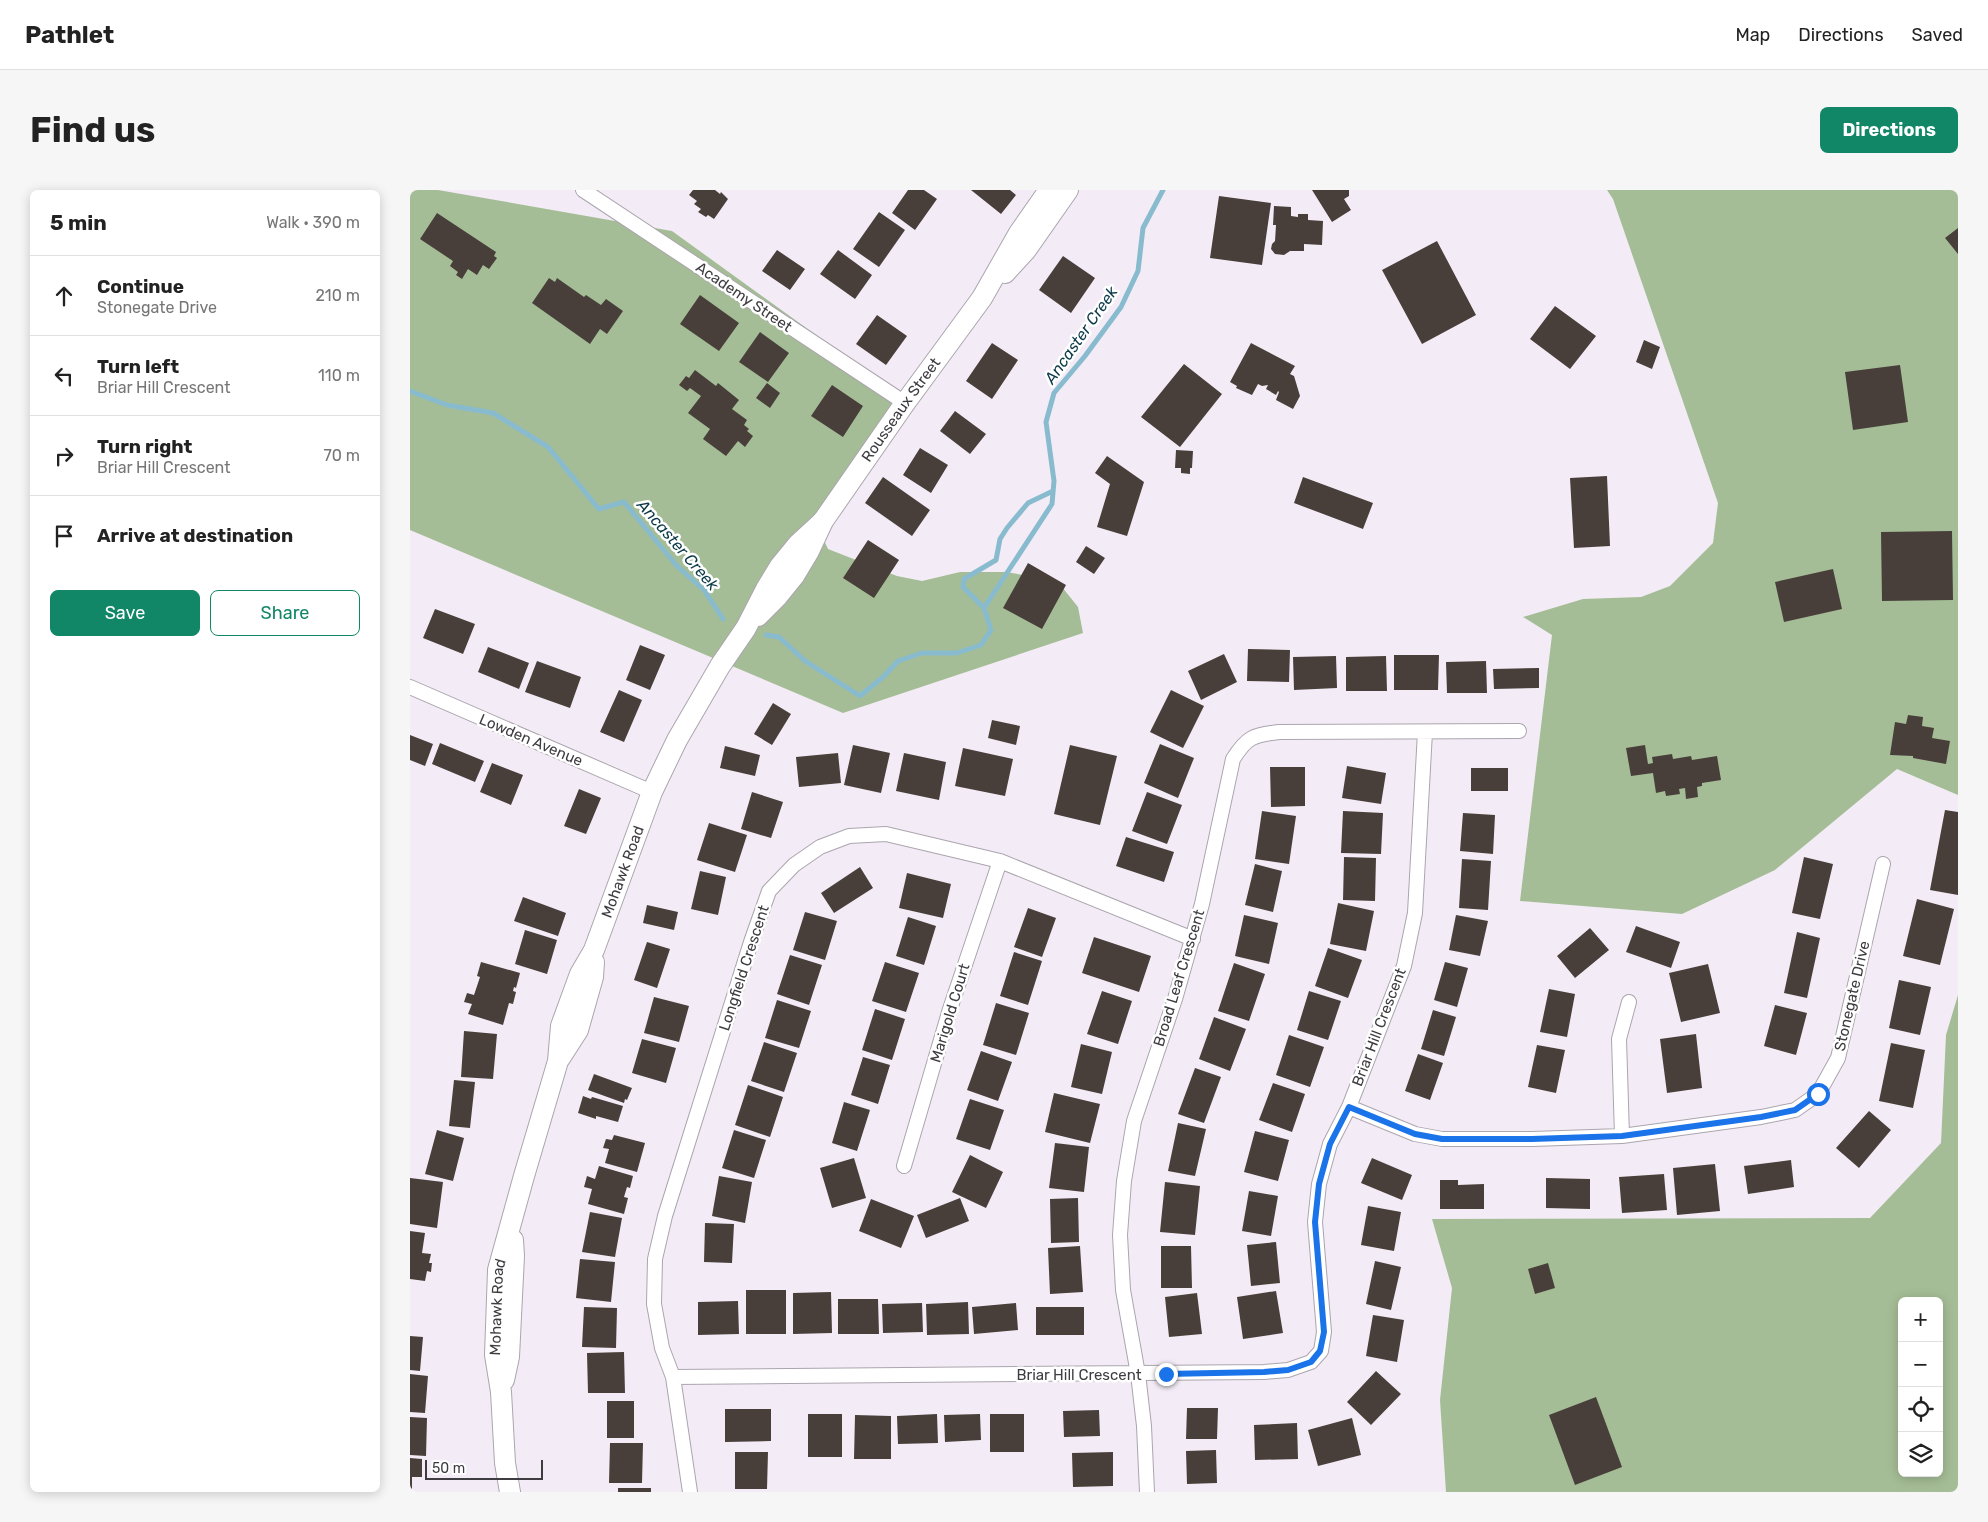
<!DOCTYPE html>
<html lang="en">
<head>
<meta charset="utf-8">
<style>
  body { margin:0; font-family:Rubik,sans-serif; background:#f6f6f6; color:#222 }
  .controls { position:absolute; right:15px; bottom:15px; display:grid; overflow:hidden; border-radius:8px; box-shadow:0 2px 12px #0003 }
  .controls button { width:45px; height:45px; display:grid; place-items:center; padding:0; border:0; border-bottom:1px solid #e0e0e0; background:#fff; color:#222; font:25px sans-serif }
  .scale { position:absolute; left:15px; bottom:12px; width:118px; box-sizing:border-box; padding-left:5px; border:2px solid #3e3c40; border-top:0; font-size:14px; line-height:18px; white-space:nowrap; color:#3e3c40; -webkit-text-stroke:4px #fff; paint-order:stroke }
  .stop { position:absolute; width:15px; height:15px; margin:-11px; border:4px solid #1a73e8; border-radius:50%; background:#fff }
  .stop.end { background:#1a73e8; border-color:#fff; box-shadow:0 1px 5px #0008 }
  .list { margin:0; padding:0; list-style:none }
  h2 { display:flex; justify-content:space-between; align-items:center; height:65px; margin:0; padding:0 20px; font-size:21px }
  h2 small { font-size:16px; font-weight:400; color:#767676 }
  .list li { display:grid; grid-template-columns:32px 1fr auto; gap:15px; align-items:center; box-sizing:border-box; height:80px; padding:0 20px; border-top:1px solid #e0e0e0 }
  .list b { display:block; font-size:19px; white-space:nowrap }
  .list p { margin:0; font-size:16px; white-space:nowrap; color:#767676 }
  .list em { font-size:16px; font-style:normal; color:#767676 }
  .actions { display:flex; gap:10px; padding:15px 20px }
  .actions a { flex:1; padding:11px 0; border:1px solid #128768; border-radius:8px; text-align:center; font-size:18px; color:#128768 }
  .actions .main { background:#128768; color:#fff }
  .icon { flex:none; width:28px; height:28px; fill:none; stroke:currentColor; stroke-width:2; stroke-linecap:round; stroke-linejoin:round }
  .map { position:relative; flex:none; width:1548px; height:1302px; overflow:hidden; border-radius:8px }
  header { display:flex; align-items:center; gap:30px; box-sizing:border-box; height:70px; padding:0 25px; background:#fff; border-bottom:1px solid #e0e0e0 }
  header strong { font-size:24px }
  nav { display:flex; gap:28px; margin-inline-start:auto; font-size:18px }
  .intro { display:flex; align-items:center; justify-content:space-between; box-sizing:border-box; height:120px; padding:0 30px }
  h1 { margin:0; font-size:35px }
  .button { padding:12px 22px; border-radius:8px; background:#128768; color:#fff; font-size:18px; font-weight:700 }
  main { display:flex; gap:30px; padding:0 30px }
  aside { flex:1; background:#fff; border-radius:8px; box-shadow:0 2px 12px #0003 }
  .map>svg:first-child { display:block }
  .forest { fill:#a5bd96; fill-rule:evenodd }
  .lines { fill:none; stroke-linecap:round; stroke-linejoin:round }
  .stream { stroke:#89bbcf; stroke-width:5 }
  .building { fill:#483f3a }
  .minor-casing { stroke:#aba5ae; stroke-width:16 }
  .secondary-casing { stroke:#aba5ae; stroke-width:22 }
  .minor { stroke:#fff; stroke-width:14 }
  .secondary { stroke:#fff; stroke-width:20 }
  .route { stroke:#1a73e8; stroke-width:6 }
  .labels { text-anchor:middle; dominant-baseline:central; stroke-width:5; stroke-linejoin:round; paint-order:stroke }
  .street-label { font-size:15px; fill:#3e3c40; stroke:#fff }
  .water-label { font-size:16px; font-style:italic; fill:#0d3a49; stroke:#fff }
</style>
</head>
<body>
<header>
<strong>Pathlet</strong>
<nav><a>Map</a><a>Directions</a><a>Saved</a></nav>
</header>
<div class="intro"><h1>Find us</h1><a class="button">Directions</a></div>
<main>
<aside>
<h2>5 min<small>Walk · 390 m</small></h2>
<ul class="list">
<li><svg class="icon" aria-label="ahead" viewBox="0 0 24 24"><path d="M12 20V5M6 11l6-6 6 6"/></svg><div><b>Continue</b><p>Stonegate Drive</p></div><em>210 m</em></li>
<li><svg class="icon" aria-label="left" viewBox="0 0 24 24"><path d="M17 20v-9H6M10 6l-5 5 5 5"/></svg><div><b>Turn left</b><p>Briar Hill Crescent</p></div><em>110 m</em></li>
<li><svg class="icon" aria-label="right" viewBox="0 0 24 24"><path d="M7 20v-9h11M14 6l5 5-5 5"/></svg><div><b>Turn right</b><p>Briar Hill Crescent</p></div><em>70 m</em></li>
<li><svg class="icon" aria-label="arrive" viewBox="0 0 24 24"><path d="M6 21V4h12l-3 4 3 4H6"/></svg><div><b>Arrive at destination</b></div></li>
</ul>
<div class="actions"><a class="main">Save</a><a>Share</a></div>
</aside>
<div class="map">
<svg width="1548" height="1302" viewBox="0 0 1548 1302">
  <rect width="100%" height="100%" fill="#f3ecf6"/>
  <path class="forest" d="M0 0H28L262 41 503 215 412 346 418 359 487 386 512 391 550 382H596L636 389 652 397 668 417 673 443 433 523 0 340Z
    M1197 0H1548V605L1487 579 1365 680 1272 724 1110 711 1142 445 1113 427 1173 409 1231 407 1260 396 1303 353 1308 313 1203 9Z
    M1548 805V1302H1036L1030 1210 1042 1098 1022 1029 1460 1028 1531 953 1536 845ZM1492 1111H1529V1283H1492Z"/>
  <g class="lines">
    <path class="stream" d="M0 201 37 215 83 223 138 257 189 319 214 312 267 376 294 400 313 429
      M574 418 553 397 554 389 586 370 590 349 597 338 618 313 643 301
      M356 445 369 447 395 471 450 506 473 487 488 471 512 463H547L571 455 581 440 574 418 642 314 644 291 636 232 644 203 675 166 711 117 728 81 733 38 753 0"/>
  </g>
  <path class="building" d="M283 0H305L310 4 311 2 318 9 304 29 298 25 296 27 288 22 291 19 284 14 287 11 279 5Z
    M498 0H514L527 9 505 40 482 23Z
    M561 0H600L606 5 591 24Z
    M902 0H939V6L934 9 941 20 922 32Z
    M809 6 861 13 852 75 800 68Z
    M864 16 881 17V26L888 27V24H898V30L913 31 912 55 894 54V61H880L874 65 865 64 861 59 862 54 865 51 866 35H863Z
    M469 22 495 40 469 77 443 59Z
    M27 23 86 62 84 66 87 68 79 79 73 75 67 85 58 79 52 89 46 85 48 82 40 76 43 71 10 49Z
    M1548 38V64L1535 48Z
    M1027 51 1066 125 1012 154 972 80Z
    M367 60 395 79 380 100 352 81Z
    M428 60 462 85 445 109 410 84Z
    M653 66 685 88 661 123 629 100Z
    M139 88 145 92 147 88 174 107 176 105 191 115 196 109 213 121 197 144 190 139 180 154 122 113Z
    M290 105 329 133 309 161 270 134Z
    M1145 116 1186 146 1160 179 1120 149Z
    M467 125 497 146 476 175 446 154Z
    M350 142 379 163 358 192 329 172Z
    M1234 150 1250 157 1242 179 1226 172Z
    M582 153 608 170 582 209 556 191Z
    M841 153 885 176 880 184 884 186 890 206 883 219 866 210 869 202 868 201 866 205 856 199 858 195 852 196 848 194 842 205 826 198 827 196 820 192Z
    M774 174 812 204 770 257 731 227Z
    M1490 175 1498 232 1443 240 1435 182Z
    M285 180 306 196 308 193 329 210 322 219 337 230 334 235 339 239 337 241 343 246 335 257 328 251 316 266 293 249 300 239 278 223 291 206 280 198 277 201 269 195 276 186 279 188Z
    M357 193 370 203 360 218 346 208Z
    M422 195 453 216 433 247 401 226Z
    M545 221 576 244 560 264 530 241Z
    M510 258 538 275 521 303 493 285Z
    M766 260 783 261 782 278H780V284L771 283V278H765Z
    M697 266 734 292 717 346 687 337 700 294 685 283Z
    M1197 286 1200 356 1164 358 1160 288Z
    M473 287 520 320 502 346 455 313Z
    M893 287 963 313 953 339 884 313Z
    M1542 341 1543 410 1472 411 1471 342Z
    M458 350 489 370 464 408 433 388Z
    M676 356 695 368 684 384 666 372Z
    M618 373 656 395 632 439 593 418Z
    M1423 379 1432 419 1374 432 1365 392Z
    M25 419 65 434 53 464 13 448Z
    M230 455 255 465 240 500 216 490Z
    M78 457 119 473 109 499 68 482Z
    M838 459 880 460 879 492 837 491Z
    M814 464 827 492 791 510 778 481Z
    M984 465H1029L1028 500H984Z
    M926 466 927 498 884 500 883 467Z
    M976 466 977 501H936V467Z
    M127 471 171 487 160 518 115 502Z
    M1076 471 1077 503H1037L1036 472Z
    M1129 478V498L1084 499 1083 479Z
    M209 500 232 510 214 552 190 542Z
    M761 500 794 516 773 558 740 542Z
    M363 513 381 524 362 555 344 544Z
    M1498 525 1513 527 1512 536 1524 538 1522 548 1540 551 1536 574 1503 568V566L1480 565 1485 532 1496 534Z
    M582 530 610 536 606 555 578 548Z
    M0 545 23 554 15 576 0 570Z
    M30 553 74 571 65 592 22 574Z
    M750 554 784 568 768 608 734 593Z
    M443 555 480 563 471 603 434 595Z
    M660 555 707 566 690 635 644 624Z
    M1235 555 1238 574 1243 573 1242 567 1262 564 1263 569 1281 566 1282 570 1307 566 1311 590 1292 593V596L1287 597 1288 607 1276 609 1275 598 1269 599 1270 604 1256 606 1255 601 1246 603 1243 583 1221 586 1216 558Z
    M315 556 350 565 345 586 310 578Z
    M553 558 603 569 595 606 545 596Z
    M428 563 431 593 389 597 386 567Z
    M494 563 536 572 529 610 486 601Z
    M82 573 113 585 101 615 70 602Z
    M937 576 976 583 971 614 932 608Z
    M860 577H895V616L861 617Z
    M1061 578H1098V601H1061Z
    M169 599 191 608 176 644 154 636Z
    M342 602 373 612 361 648 331 639Z
    M737 602 772 615 757 654 722 641Z
    M1535 620 1548 622V705L1520 700Z
    M852 621 886 626 879 674 845 669Z
    M933 621 973 623 971 664 931 663Z
    M1053 623 1085 625 1083 664 1050 661Z
    M299 633 337 645 325 682 287 670Z
    M716 647 764 662 754 692 706 676Z
    M934 667 966 668 965 711 933 710Z
    M1394 667 1423 674 1410 729 1382 723Z
    M1052 669 1081 671 1078 720 1049 718Z
    M845 674 872 681 863 722 835 715Z
    M450 677 463 698 424 723 411 703Z
    M290 681 316 687 308 725 281 719Z
    M497 683 541 694 533 728 489 718Z
    M113 707 156 723 148 746 104 731Z
    M1507 709 1544 719 1530 775 1493 766Z
    M928 713 964 721 956 761 920 754Z
    M237 715 268 722 264 740 233 733Z
    M618 718 646 728 632 767 604 757Z
    M395 722 427 731 415 770 383 760Z
    M834 725 868 733 859 774 825 766Z
    M1046 725 1078 731 1070 766 1039 760Z
    M498 727 526 736 514 775 486 766Z
    M1226 736 1270 752 1261 778 1216 762Z
    M1180 738 1199 760 1165 788 1147 766Z
    M115 740 147 750 137 784 105 774Z
    M1387 742 1410 748 1397 808 1374 803Z
    M684 747 741 766 729 802 672 783Z
    M237 752 260 759 247 798 224 790Z
    M918 758 952 770 938 808 905 796Z
    M604 762 632 771 618 815 590 806Z
    M380 765 412 775 399 815 367 804Z
    M71 772 110 783 106 798 104 797 103 801 106 802 103 814 99 813 93 835 58 824 62 814 54 812 57 803 64 805 70 787 67 786Z
    M475 772 509 783 496 822 462 811Z
    M1035 772 1058 778 1047 817 1024 810Z
    M824 773 855 784 839 831 808 821Z
    M1298 774 1310 823 1271 832 1259 783Z
    M1489 790 1521 797 1510 845 1479 838Z
    M1139 799 1165 804 1157 847 1130 842Z
    M692 801 722 811 708 854 677 844Z
    M899 801 931 811 918 850 887 840Z
    M244 807 279 816 269 852 234 843Z
    M367 810 401 821 389 858 355 848Z
    M586 813 619 823 606 865 573 855Z
    M1365 815 1397 823 1386 865 1354 856Z
    M465 819 495 829 482 870 452 860Z
    M1023 820 1046 827 1034 866 1011 859Z
    M804 827 836 839 820 881 789 869Z
    M54 841 87 844 83 889 51 887Z
    M1286 844 1292 898 1257 903 1250 849Z
    M879 845 914 857 900 897 866 885Z
    M232 849 266 858 256 893 222 883Z
    M354 852 387 863 374 902 341 891Z
    M1481 853 1515 860 1503 918 1469 911Z
    M671 854 702 862 692 904 661 897Z
    M1127 855 1155 860 1146 903 1118 897Z
    M571 861 602 872 588 911 557 900Z
    M1008 864 1033 873 1020 910 995 901Z
    M453 867 480 875 468 914 441 905Z
    M785 878 811 887 794 933 768 924Z
    M184 884 222 898 217 910 215 909 214 913 178 900Z
    M44 890 65 892 60 938 39 936Z
    M863 893 895 904 882 942 849 930Z
    M338 895 373 907 360 947 325 935Z
    M644 903 690 914 680 953 635 942Z
    M173 906 181 909 182 907 213 916 208 932 186 926V929L168 923Z
    M560 909 594 920 580 960 546 949Z
    M434 912 460 920 447 961 422 953Z
    M1459 921 1481 940 1449 978 1426 958Z
    M768 933 796 939 785 986 758 981Z
    M27 940 54 948 43 991 15 984Z
    M324 940 356 950 344 988 312 978Z
    M845 941 879 950 868 991 834 982Z
    M204 945 235 953 227 982 195 973 199 959 193 958 196 949 202 950Z
    M645 953 679 957 674 1002 639 998Z
    M560 965 593 982 576 1018 542 1002Z
    M444 968 456 1008 422 1018 410 978Z
    M962 968 1002 985 992 1010 951 993Z
    M1381 970 1384 997 1338 1004 1334 976Z
    M1305 974 1310 1021 1267 1025 1263 978Z
    M189 976 223 986 220 998 217 997 214 1007 218 1008 214 1024 178 1014 182 999 174 997 177 986 185 989Z
    M1254 984 1257 1020 1212 1023 1209 987Z
    M309 986 342 992 335 1033 302 1026Z
    M0 988 33 992 27 1038 0 1034Z
    M1136 988 1180 989V1019L1136 1018Z
    M1030 990H1048V995L1074 994V1019H1030Z
    M755 992 790 996 785 1045 750 1042Z
    M839 1001 868 1006 861 1046 832 1041Z
    M550 1008 559 1031 516 1048 507 1025Z
    M668 1008 669 1052 641 1053 640 1009Z
    M461 1009 504 1026 491 1058 449 1041Z
    M958 1016 991 1022 984 1061 951 1055Z
    M180 1022 212 1028 205 1067 172 1062Z
    M295 1033 324 1034 322 1073 294 1072Z
    M0 1041 15 1043 12 1063 21 1064 19 1073H22L21 1082 17 1081 15 1091 0 1089Z
    M866 1052 870 1093 841 1096 837 1055Z
    M670 1056 673 1102 640 1104 638 1058Z
    M751 1056H781L782 1098H751Z
    M170 1069 205 1072 201 1112 166 1108Z
    M965 1071 991 1077 981 1120 956 1114Z
    M1138 1073 1145 1098 1125 1104 1118 1079Z
    M336 1100H376V1144H336Z
    M866 1101 873 1143 833 1149 827 1107Z
    M421 1102 422 1143 383 1144V1103Z
    M787 1103 792 1144 759 1147 755 1107Z
    M428 1109H468L469 1144H428Z
    M328 1111 329 1144 288 1145V1112Z
    M558 1112 559 1144 517 1145 516 1114Z
    M512 1113 513 1142 473 1143 472 1114Z
    M606 1113 608 1140 564 1144 562 1117Z
    M174 1117 207 1118 206 1158 172 1157Z
    M626 1117H674V1145H626Z
    M963 1125 994 1130 987 1172 956 1166Z
    M0 1146 13 1147 10 1181 0 1180Z
    M214 1162 215 1203H178L177 1163Z
    M966 1181 991 1204 961 1235 937 1212Z
    M0 1184 18 1186 15 1223 0 1222Z
    M1186 1207 1212 1277 1165 1295 1139 1225Z
    M197 1211H224V1248H197Z
    M777 1218H808L807 1249H776Z
    M315 1219H361V1251L315 1252Z
    M689 1220 690 1246 654 1247 653 1221Z
    M398 1224H432V1267H398Z
    M527 1224 528 1253 488 1254 487 1226Z
    M570 1224 571 1250 535 1252 534 1225Z
    M580 1224H614V1262H580Z
    M445 1225 481 1226V1269H444Z
    M0 1227 17 1228 16 1266 0 1265Z
    M942 1228 951 1265 908 1276 898 1240Z
    M887 1233 888 1269 845 1270 844 1235Z
    M200 1253H233L232 1293H199Z
    M806 1260 807 1293 777 1294 776 1261Z
    M325 1262H358L357 1299H325Z
    M703 1262V1296L663 1297 662 1263Z
    M0 1268 12 1269V1287H2V1302H0Z
    M208 1298H241V1302H208Z"/>
  <g class="lines">
    <g class="minor-casing">
      <path id="minor" d="M173 0 495 213
        M0 497 242 602
        M939 917 1005 944 1032 949H1122L1212 946 1351 927 1385 920 1408 904 1428 868 1473 674
        M1212 946 1209 849 1219 812
        M494 976 540 819 590 671
        M263 1187 854 1182 878 1180 901 1172 911 1161 914 1142 905 1032 909 994 920 954 939 917 994 776 1005 723 1015 542
        M280 1302 263 1187 252 1158 244 1114 245 1069 255 1026 341 752 359 701 384 675 410 657 439 646 476 644 590 671 783 749
        M737 1302 734 1236 728 1184 713 1100 710 1045 714 991 724 931 765 809 792 714 823 569C837 547 843 545 869 542L1109 541"/>
    </g>
    <g class="secondary-casing">
      <g id="secondary">
        <path d="M595 83 616 60 658 0"/>
        <path id="s1" d="M348 426 367 407 384 386 399 361 413 331 495 213 572 108 609 43 639 0"/>
        <path d="M150 868 168 840 183 787 184 772"/>
        <path d="M94 1190 99 1167 104 1066 103 1050"/>
        <path id="s2" d="M100 1302 95 1273 91 1202 85 1165 88 1080 114 986 148 871 151 836 170 784 184 760 242 602 267 550 310 476 336 438 356 399 370 376 388 354 413 331"/>
      </g>
    </g>
    <use href="#minor" class="minor"/>
    <use href="#secondary" class="secondary"/>
  </g>
  <g class="lines">
    <path class="route" d="M756 1184 854 1182 878 1180 901 1172 910 1161 914 1142 905 1032 909 994 920 954 939 917 1005 944 1032 949H1122L1212 946 1351 927 1385 920 1408 904"/>
  </g>
  <g class="labels">
    <g class="street-label">
      <text transform="translate(334 107) rotate(34)">Academy Street</text>
      <text stroke="none"><textPath href="#s1" startOffset="252">Rousseaux Street</textPath></text>
      <text transform="translate(121 550) rotate(23)">Lowden Avenue</text>
      <text stroke="none"><textPath href="#s2" startOffset="642">Mohawk Road</textPath></text>
      <text transform="translate(334 778) rotate(-72)">Longfield Crescent</text>
      <text transform="translate(769 788) rotate(-73)">Broad Leaf Crescent</text>
      <text transform="translate(1442 806) rotate(-77)">Stonegate Drive</text>
      <text transform="translate(540 823) rotate(-73)">Marigold Court</text>
      <text transform="translate(969 837) rotate(-69)">Briar Hill Crescent</text>
      <text stroke="none"><textPath href="#s2" startOffset="186">Mohawk Road</textPath></text>
      <text x="669" y="1185">Briar Hill Crescent</text>
    </g>
    <g class="water-label">
      <text transform="translate(671 145) rotate(-55)">Ancaster Creek</text>
      <text transform="translate(268 355) rotate(49)">Ancaster Creek</text>
    </g>
  </g>
</svg>
<div class="controls">
<button>+</button>
<button>−</button>
<button><svg class="icon" aria-label="locate" viewBox="0 0 24 24"><circle cx="12" cy="12" r="6"/><path d="M12 2v4M12 18v4M2 12h4M18 12h4"/></svg></button>
<button><svg class="icon" aria-label="layers" viewBox="0 0 24 24"><path d="M12 4l9 5-9 5-9-5zM3 14l9 5 9-5"/></svg></button>
</div>
<div class="scale">50 m</div>
<div class="stop" style="left:1408px;top:904px"></div>
<div class="stop end" style="left:756px;top:1184px"></div>
</div>
</main>
</body>
</html>
